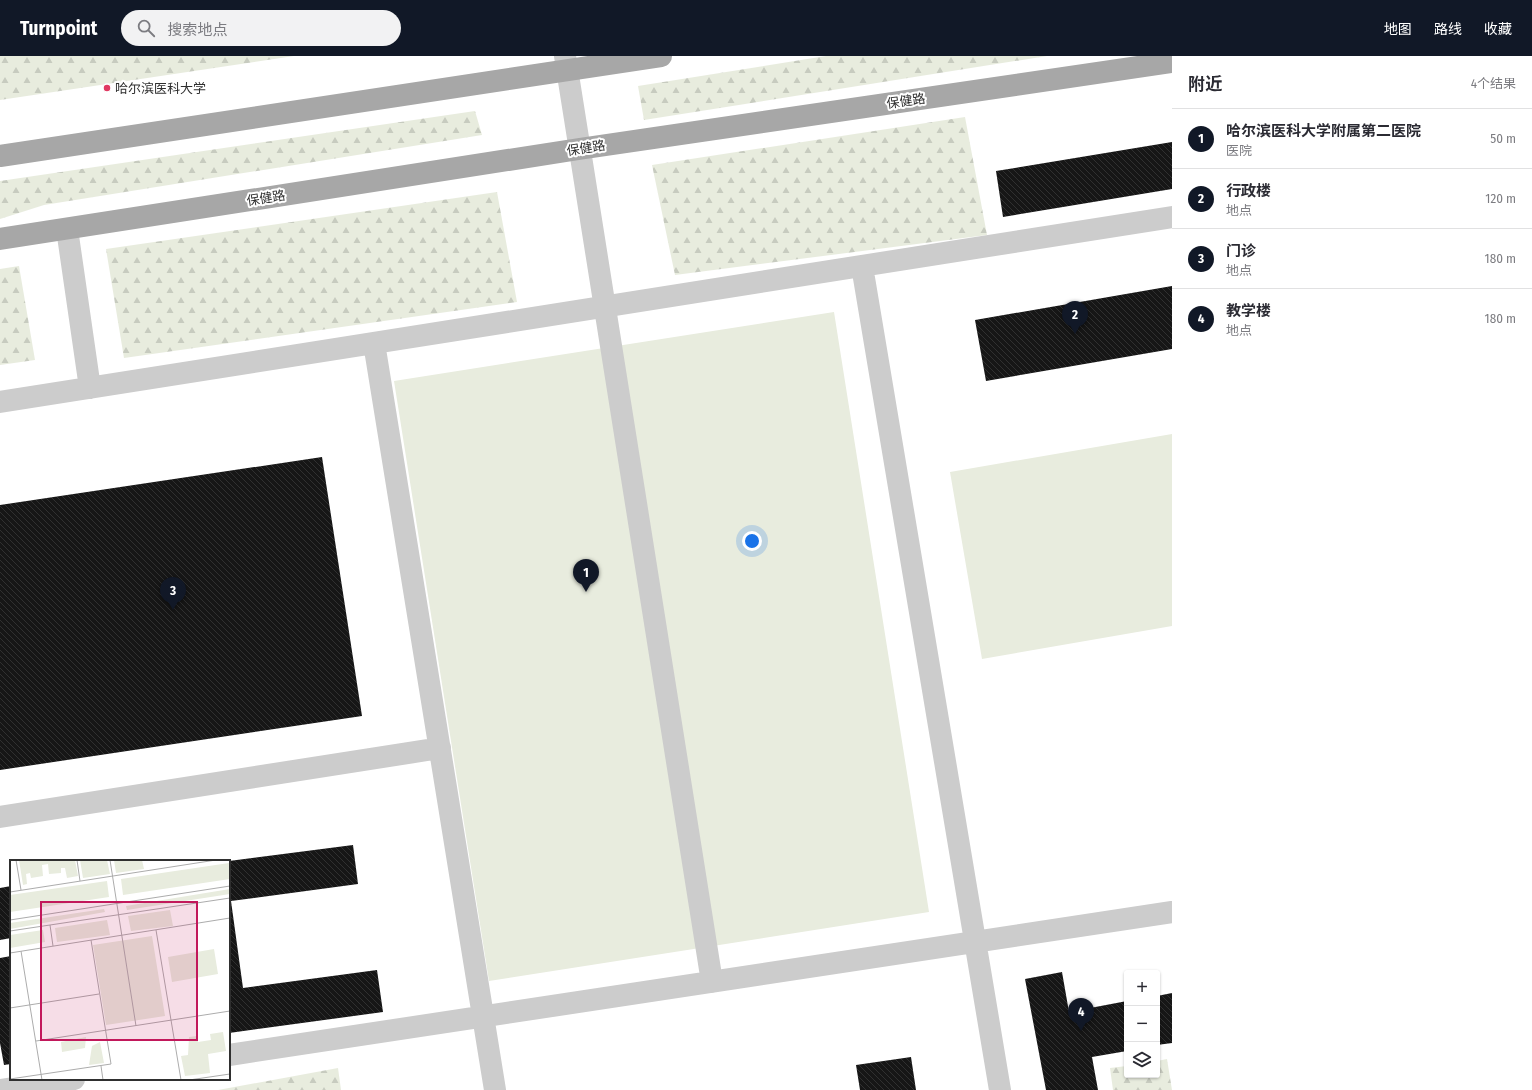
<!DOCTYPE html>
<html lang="zh">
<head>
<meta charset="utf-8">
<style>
  body { margin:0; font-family:"Fira Sans Condensed","Noto Sans SC",sans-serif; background:#f2f2f3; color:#2b2b33 }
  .controls { position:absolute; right:12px; bottom:12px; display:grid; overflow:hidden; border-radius:4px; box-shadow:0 1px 3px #0004 }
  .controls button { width:36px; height:36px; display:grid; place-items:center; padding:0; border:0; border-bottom:1px solid #e1e1e2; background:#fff; color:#2b2b33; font:20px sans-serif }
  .you { position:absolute; left:752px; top:485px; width:14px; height:14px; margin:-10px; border:3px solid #fff; border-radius:50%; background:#1a73e8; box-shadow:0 0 0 6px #1a73e833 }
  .badge { display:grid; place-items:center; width:26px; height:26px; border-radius:50%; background:#111827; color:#fff; font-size:13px; font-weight:700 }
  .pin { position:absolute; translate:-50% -33px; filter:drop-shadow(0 1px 2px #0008) }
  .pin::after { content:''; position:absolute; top:21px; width:14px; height:12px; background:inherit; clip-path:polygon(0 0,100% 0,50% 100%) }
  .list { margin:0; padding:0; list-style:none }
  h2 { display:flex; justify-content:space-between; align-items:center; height:52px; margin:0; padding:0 16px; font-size:17px }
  h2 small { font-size:13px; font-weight:400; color:#7c7c81 }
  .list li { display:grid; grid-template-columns:26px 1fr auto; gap:12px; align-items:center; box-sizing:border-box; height:60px; padding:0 16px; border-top:1px solid #e1e1e2 }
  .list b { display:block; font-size:15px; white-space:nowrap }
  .list p { margin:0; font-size:13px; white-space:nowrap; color:#7c7c81 }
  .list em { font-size:13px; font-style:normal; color:#7c7c81 }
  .icon { flex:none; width:22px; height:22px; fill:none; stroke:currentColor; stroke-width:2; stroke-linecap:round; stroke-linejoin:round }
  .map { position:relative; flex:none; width:1172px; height:1034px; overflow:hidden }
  header { display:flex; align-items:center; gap:24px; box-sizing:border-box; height:56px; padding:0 20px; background:#111827; color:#fff }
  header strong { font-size:19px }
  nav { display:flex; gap:22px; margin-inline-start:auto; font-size:14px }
  .search { width:280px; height:36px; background:#f2f2f3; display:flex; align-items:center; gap:10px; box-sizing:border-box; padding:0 14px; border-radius:22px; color:#7c7c81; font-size:15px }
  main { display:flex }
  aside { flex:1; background:#fff }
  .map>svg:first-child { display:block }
  .green { fill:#e8ecde }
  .forest { fill:url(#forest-firs) }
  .building { fill:url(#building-back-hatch) }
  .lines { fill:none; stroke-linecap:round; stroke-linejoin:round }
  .minor { stroke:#ccc; stroke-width:22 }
  .major { stroke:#a7a7a7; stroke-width:22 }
  .poi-dot { fill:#e03861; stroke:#fff; stroke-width:1.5 }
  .labels { text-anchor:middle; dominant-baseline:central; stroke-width:4; stroke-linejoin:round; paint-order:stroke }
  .poi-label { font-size:13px; fill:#2f2f2f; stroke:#fff; text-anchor:start }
  .street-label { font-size:13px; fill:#2f2f2f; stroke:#fff }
  .inset-road { fill:none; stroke:#acacac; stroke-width:1 }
  .view { fill:#c2185b; fill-opacity:0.15; stroke:#c2185b; stroke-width:2 }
  .inset-edge { fill:none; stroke:#2f2f2f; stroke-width:2 }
</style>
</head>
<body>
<header>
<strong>Turnpoint</strong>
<div class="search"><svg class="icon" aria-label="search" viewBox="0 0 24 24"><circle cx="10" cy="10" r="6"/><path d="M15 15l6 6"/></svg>搜索地点</div>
<nav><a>地图</a><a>路线</a><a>收藏</a></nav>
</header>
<main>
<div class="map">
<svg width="1172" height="1034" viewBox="0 0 1172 1034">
  <defs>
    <pattern id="forest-firs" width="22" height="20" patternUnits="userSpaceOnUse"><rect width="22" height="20" fill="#e8ecde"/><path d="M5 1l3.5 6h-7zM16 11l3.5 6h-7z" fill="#c7cbbf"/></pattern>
    <pattern id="building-back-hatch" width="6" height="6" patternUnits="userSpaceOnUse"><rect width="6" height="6" fill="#161616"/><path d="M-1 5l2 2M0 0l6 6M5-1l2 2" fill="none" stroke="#303030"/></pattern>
  </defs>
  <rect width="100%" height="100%" fill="#fff"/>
  <path class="green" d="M834 256 929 856 489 925 394 325Z
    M1172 378V570L982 603 950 416Z"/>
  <path class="forest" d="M0 0H294L0 44Z
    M826 0H1047L644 64 638 30Z
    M475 55 482 79 44 149 0 163V125Z
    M965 61 987 179 675 219 652 109Z
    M497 136 517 246 124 302 106 193Z
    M19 210 35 304 0 309V213Z
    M1167 1003 1172 1034H1113L1110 1012 1127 1010V1019H1157V1005Z
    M338 1012 341 1034H218Z"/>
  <path class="building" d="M1172 86V133L1003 161 996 115Z
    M1172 230V293L986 325 975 264Z
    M322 401 362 660 0 714V449Z
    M353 789 358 828 231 845 243 932 377 914 383 956 229 977V805Z
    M11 830V882L0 884V832Z
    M11 900V1008L4 1009 0 987V902Z
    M1062 916 1069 956 1127 945V995L1092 1001 1098 1034H1046L1025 923Z
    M1172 937V987L1157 989V940Z
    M911 1001 916 1034H860L856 1009Z"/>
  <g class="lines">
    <path class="minor" d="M565 0 712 926
      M67 173 90 332
      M862 210 1000 1034
      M374 287 495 1034
      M0 346 1172 161
      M0 761 440 692
      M229 999 1172 856
      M1 1034 74 1023"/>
    <path class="major" d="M0 100 661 0
      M0 183 579 93 1172 6"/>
  </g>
  <circle class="poi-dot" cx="107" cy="32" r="4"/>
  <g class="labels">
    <g class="poi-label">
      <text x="115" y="32">哈尔滨医科大学</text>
    </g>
    <g class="street-label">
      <text transform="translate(906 45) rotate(-8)">保健路</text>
      <text transform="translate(586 92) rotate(-9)">保健路</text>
      <text transform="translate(266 142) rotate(-9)">保健路</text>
    </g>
  </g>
  <g transform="translate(10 804)">
    <rect width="220" height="220" fill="#fff"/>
    <path d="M142 76 155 156 96 165 83 85ZM204 89 208 114 162 122 158 97ZM90 182 94 203 79 205 82 186Z" fill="#e8ecde"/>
    <path d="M9 0H65L68 16 57 18 55 8H51V13L39 14 38 4 32 5 33 16 21 18 20 13 16 14 17 24 13 25ZM70 0H97L100 14 73 18ZM104 0H132L134 9 106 13ZM219 3 220 19 113 35 111 19ZM97 21 99 37 0 52V35ZM220 29V34L117 50 116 46ZM94 49 95 52 0 69V63ZM160 50 163 66 121 71 118 56ZM97 60 100 75 47 82 45 68ZM33 70 35 82 0 88V75ZM213 172 216 191 198 194 200 213 175 216 171 196 178 195 179 177 187 176 188 182 201 180 200 174ZM76 177 75 188 52 192 51 182Z" fill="#e8ecde"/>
    <path class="inset-road" d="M6 0 11 30M67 0 70 21M100 0 126 166M0 32 206 0M0 60 220 26M40 65 43 86M146 70 171 220M0 71 220 38M11 91 32 220M0 93 220 58M0 148 89 134M26 181 220 151M91 206 93 220M0 219 101 204 81 80M179 220 220 214"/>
    <path class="view" d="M31 42H187V180H31Z"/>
    <rect width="220" height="220" class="inset-edge"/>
  </g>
</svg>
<div class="controls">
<button>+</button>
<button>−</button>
<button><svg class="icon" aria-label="layers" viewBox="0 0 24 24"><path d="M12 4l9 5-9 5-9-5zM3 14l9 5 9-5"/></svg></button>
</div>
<div class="you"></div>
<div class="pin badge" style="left:586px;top:536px">1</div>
<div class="pin badge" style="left:1075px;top:278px">2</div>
<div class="pin badge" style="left:173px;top:554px">3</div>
<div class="pin badge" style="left:1081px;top:975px">4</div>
</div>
<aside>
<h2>附近<small>4个结果</small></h2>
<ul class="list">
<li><span class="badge">1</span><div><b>哈尔滨医科大学附属第二医院</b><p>医院</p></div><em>50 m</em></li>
<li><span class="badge">2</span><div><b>行政楼</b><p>地点</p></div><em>120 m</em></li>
<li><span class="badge">3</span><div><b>门诊</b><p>地点</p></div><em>180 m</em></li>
<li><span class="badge">4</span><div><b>教学楼</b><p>地点</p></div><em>180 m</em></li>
</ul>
</aside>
</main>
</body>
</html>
